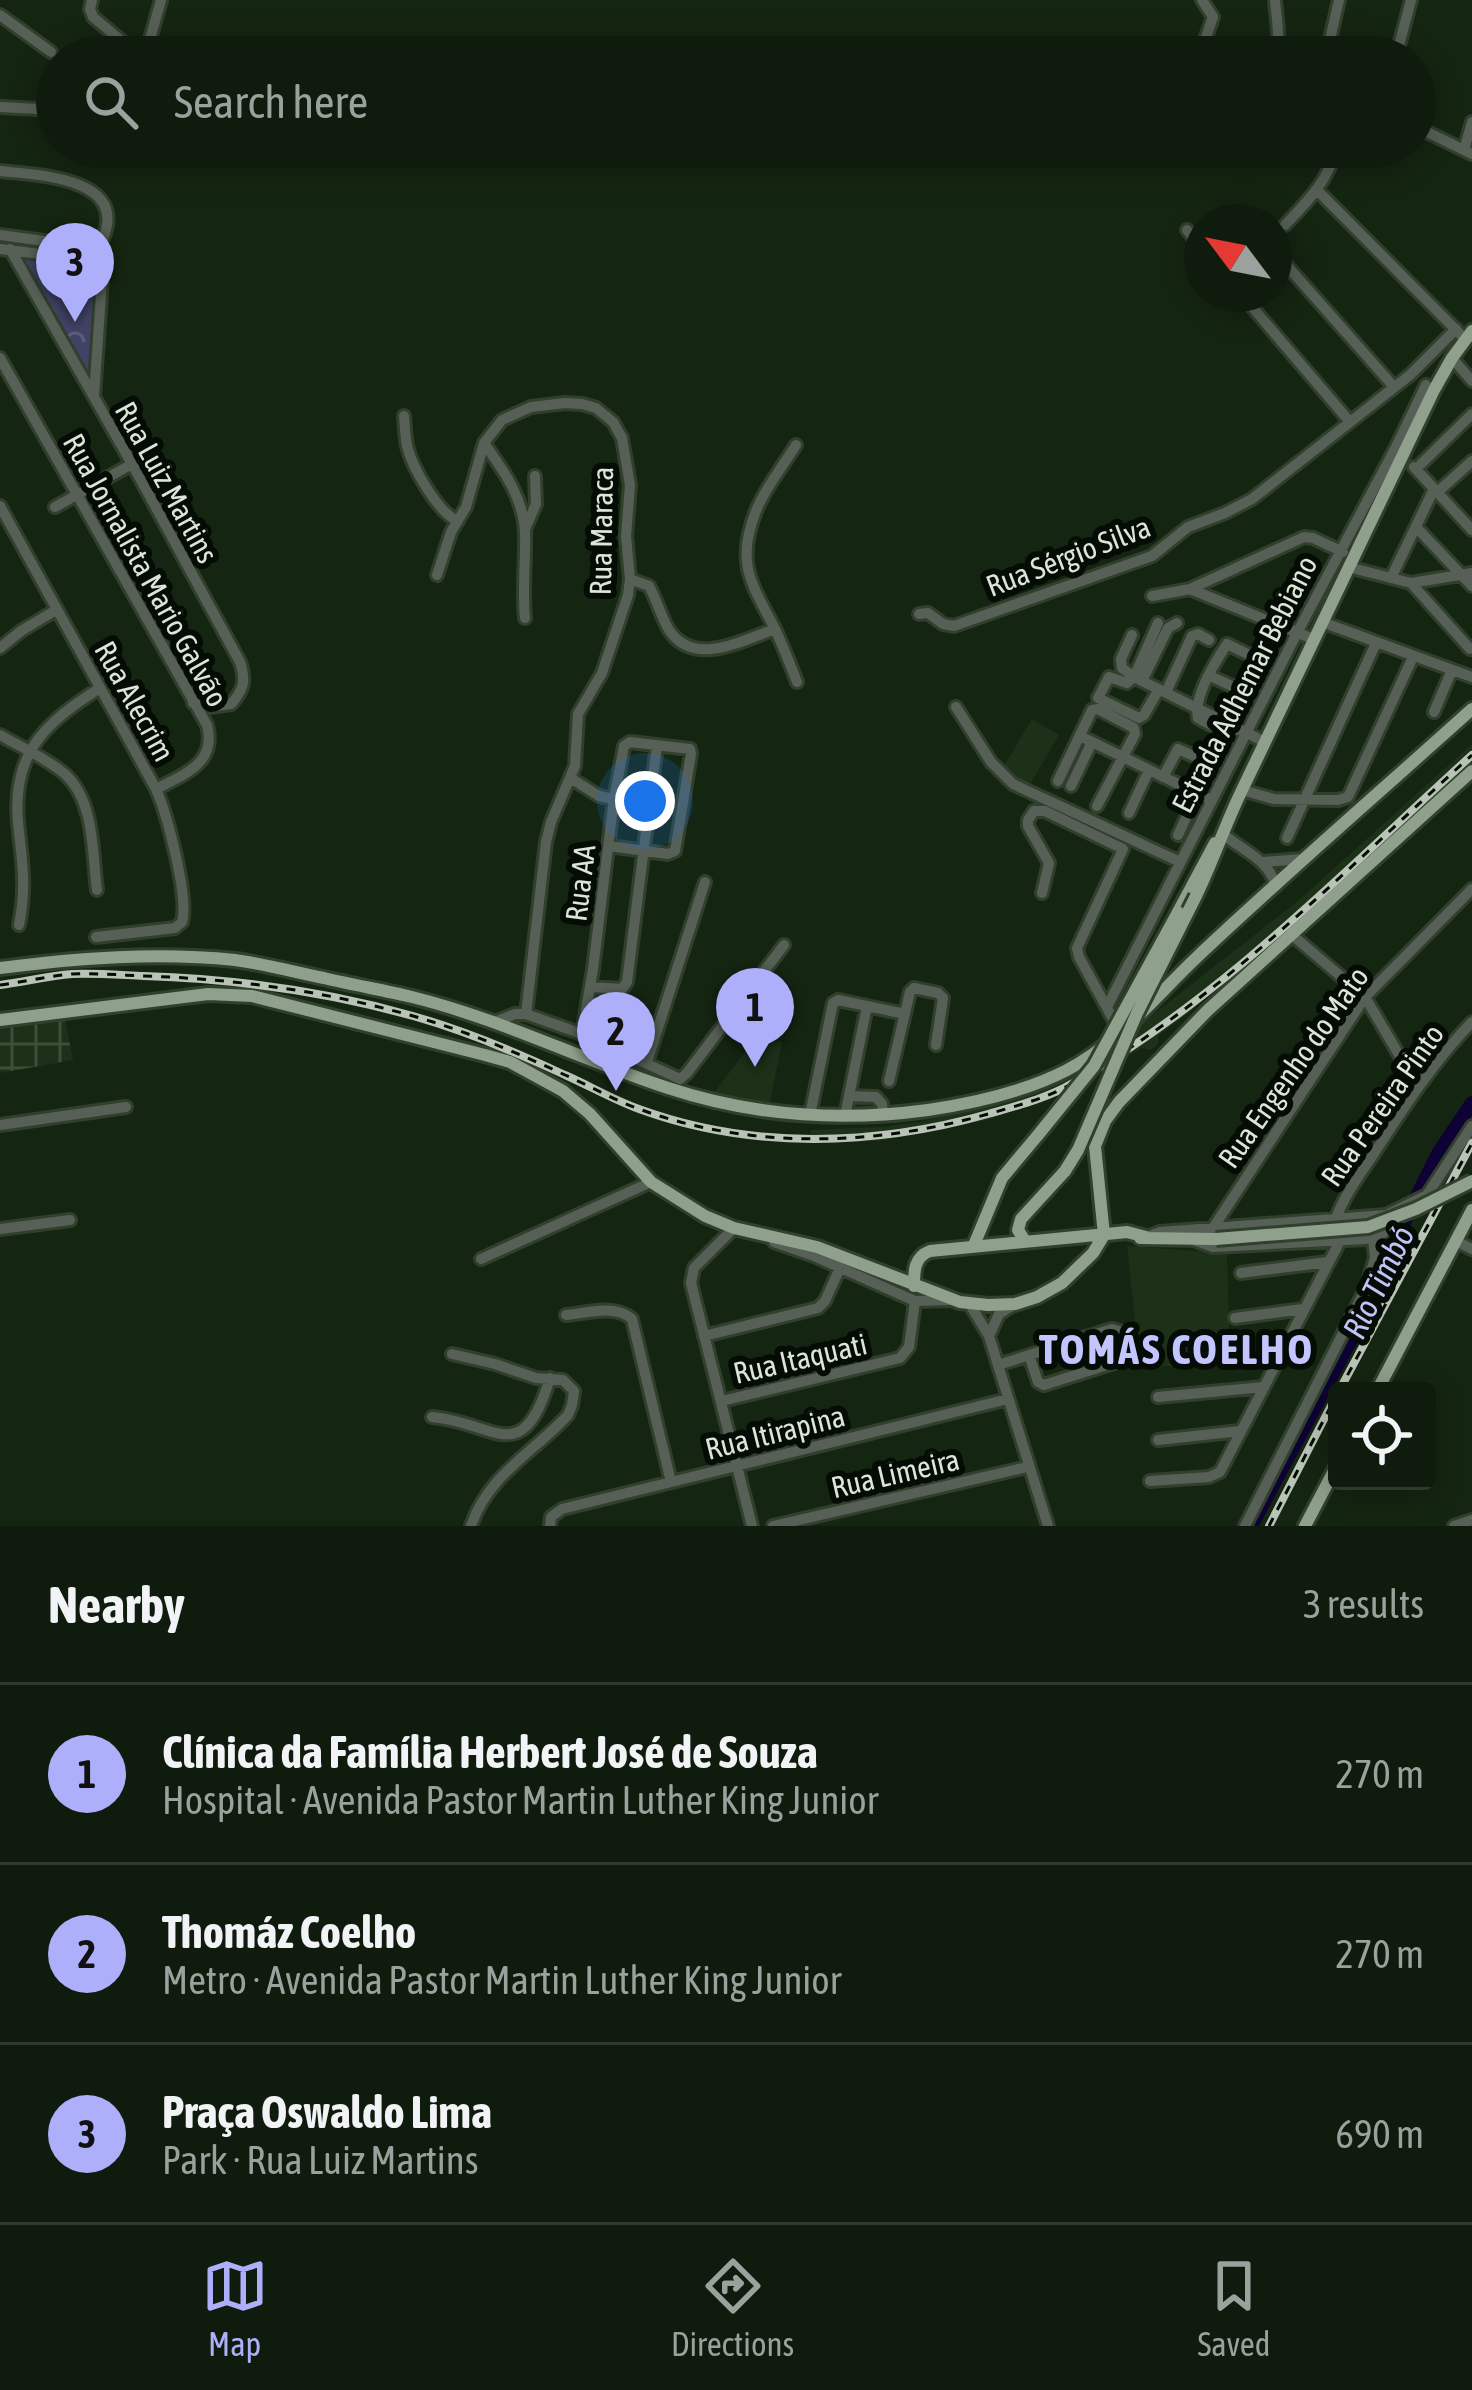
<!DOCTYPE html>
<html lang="en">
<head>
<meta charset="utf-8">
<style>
  body { margin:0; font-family:"Asap Condensed",sans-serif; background:#182516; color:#f1f3f6 }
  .controls { position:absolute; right:36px; bottom:36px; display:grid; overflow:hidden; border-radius:12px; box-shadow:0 6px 30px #0003 }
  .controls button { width:108px; height:108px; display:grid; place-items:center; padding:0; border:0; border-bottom:3px solid #2f3a2e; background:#0f1c0d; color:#f1f3f6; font:60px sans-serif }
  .compass { position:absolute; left:1184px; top:204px; width:108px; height:108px; border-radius:50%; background:#0f1c0d; box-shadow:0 6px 30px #0003; rotate:302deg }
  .you { position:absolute; left:645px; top:801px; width:42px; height:42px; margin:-30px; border:9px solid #fff; border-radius:50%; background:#1a73e8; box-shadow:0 0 0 18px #1a73e833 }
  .badge { display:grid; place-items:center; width:78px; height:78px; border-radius:50%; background:#adaffb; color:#111; font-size:39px; font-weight:700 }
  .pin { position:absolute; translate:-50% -99px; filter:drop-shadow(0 3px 6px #0008) }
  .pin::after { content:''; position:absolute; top:63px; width:42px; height:36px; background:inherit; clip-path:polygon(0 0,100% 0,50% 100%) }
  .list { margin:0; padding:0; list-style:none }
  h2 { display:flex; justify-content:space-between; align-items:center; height:156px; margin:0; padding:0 48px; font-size:51px }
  h2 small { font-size:39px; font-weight:400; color:#9ba19d }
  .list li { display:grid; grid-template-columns:78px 1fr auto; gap:36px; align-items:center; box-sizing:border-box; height:180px; padding:0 48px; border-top:3px solid #2f3a2e }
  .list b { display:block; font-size:45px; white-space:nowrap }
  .list p { margin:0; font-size:39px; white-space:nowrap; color:#9ba19d }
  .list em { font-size:39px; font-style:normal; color:#9ba19d }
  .icon { flex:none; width:66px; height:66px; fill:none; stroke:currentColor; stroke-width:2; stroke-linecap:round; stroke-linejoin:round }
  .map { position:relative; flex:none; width:1472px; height:1526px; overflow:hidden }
  .search { position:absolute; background:#0f1c0d; box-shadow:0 6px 30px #0003; left:36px; right:36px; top:36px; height:132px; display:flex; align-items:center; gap:30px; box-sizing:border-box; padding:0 42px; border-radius:66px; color:#9ba19d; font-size:45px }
  .sheet { height:696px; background:#0f1c0d }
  nav { display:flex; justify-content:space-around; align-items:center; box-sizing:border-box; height:168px; border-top:3px solid #2f3a2e; background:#0f1c0d; font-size:33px; color:#9ba19d }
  nav a { display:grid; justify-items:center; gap:6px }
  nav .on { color:#adaffb }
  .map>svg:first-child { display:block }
  .built { fill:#1c3118 }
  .industrial { fill:url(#industrial-grid) }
  .forest { fill:url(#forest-crowns) }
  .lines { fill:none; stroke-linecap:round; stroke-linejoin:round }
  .river { stroke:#0e0235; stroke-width:14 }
  .minor-casing { stroke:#30402d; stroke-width:16 }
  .major-casing { stroke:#30402d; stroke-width:18 }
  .minor { stroke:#576056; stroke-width:10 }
  .major { stroke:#8fa08c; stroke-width:12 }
  .rail-casing { stroke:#b9c4b6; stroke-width:8 }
  .rail { stroke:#050c05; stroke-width:3; stroke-dasharray:9; stroke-linecap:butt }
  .major-bridge-casing { stroke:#30402d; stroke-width:18; stroke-linecap:butt }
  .major-bridge { stroke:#8fa08c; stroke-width:12 }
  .labels { text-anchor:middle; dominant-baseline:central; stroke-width:12; stroke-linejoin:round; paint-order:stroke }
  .street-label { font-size:30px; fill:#dbe5d8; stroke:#050c05 }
  .water-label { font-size:33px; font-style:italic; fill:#c1c3f8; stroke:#050c05 }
  .district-label { font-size:42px; font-weight:bold; letter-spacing:3px; fill:#c3c5ff; stroke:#050c05 }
</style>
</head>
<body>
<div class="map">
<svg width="1472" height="1526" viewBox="0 0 1472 1526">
  <defs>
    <pattern id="industrial-grid" width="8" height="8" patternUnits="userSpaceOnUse" patternTransform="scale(3)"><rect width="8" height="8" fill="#1c3118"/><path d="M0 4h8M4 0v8" fill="none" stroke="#3c4f39"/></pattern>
    <pattern id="forest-crowns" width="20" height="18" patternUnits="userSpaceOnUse" patternTransform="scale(3)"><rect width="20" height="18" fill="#414265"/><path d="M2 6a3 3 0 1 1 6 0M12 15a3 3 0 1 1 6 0" fill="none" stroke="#5c5d7a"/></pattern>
  </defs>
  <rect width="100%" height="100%" fill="#142511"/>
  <path class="built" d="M1032 719 1059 735 1028 788 1000 772Z
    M1472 744V760L1191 1011 1158 1036V1045L1150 1050 1142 1048 1069 1090 986 1120 879 1141 810 1143 811 1130 880 1127 925 1121 984 1107 1042 1087 1086 1067 1299 900Z
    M755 1038 782 1042 770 1103 714 1093Z
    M1127 1246 1227 1253 1230 1362 1140 1368Z"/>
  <path class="industrial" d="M65 1018 73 1060 0 1073V1027Z"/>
  <path class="forest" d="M21 257 95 267 89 378Z"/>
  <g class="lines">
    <path class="river" d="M1251 1526 1374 1297 1389 1252 1439 1152 1472 1103"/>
    <g class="minor-casing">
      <path id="minor" d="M92 0 90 9 93 17 141 57
        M0 15 51 52
        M145 57 161 0
        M1199 57 1213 17 1202 0
        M1271 57C1283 43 1276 18 1275 0
        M1326 57 1339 0
        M1396 57 1411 0
        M0 107 57 110
        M1415 126 1472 154
        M1221 147H1238
        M1464 150 1472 122
        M0 171C36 175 126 177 104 236 101 245 93 252 88 260L0 249
        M1318 191 1465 339
        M1285 225C1309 200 1328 181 1337 147
        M1187 230 1202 248
        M0 235 87 247 93 253
        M10 249 136 471 240 662C246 680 244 690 231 704L210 707 193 703
        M1274 251 1394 387
        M1241 294 1350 422
        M0 358 207 725C217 763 185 774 156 789
        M1452 358 1472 381
        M94 396 102 279
        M404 416C405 426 405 436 407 446 412 467 438 513 458 521
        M484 443C503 470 523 497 525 531 526 560 522 589 525 618
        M796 445C783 466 765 488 756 511 735 564 752 584 775 629 783 646 790 664 797 682
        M1421 464 1472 414
        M1414 467 1472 530
        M1442 488 1472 461
        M0 506 156 789C167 814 189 897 182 922L175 928 96 937
        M55 507 132 464
        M1416 527 1472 586
        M525 529 536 504 535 476
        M1348 567 1411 583 1472 573
        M437 575 451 532 466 507 484 443 502 420 531 407 565 403 582 404 596 408 613 422 622 438 630 485 626 536 630 579 628 595 602 673 578 714 575 766 551 822 546 842 526 1014H515L495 1022
        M1391 578 1434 489
        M630 579 649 586C657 600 661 617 669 630 694 668 743 640 775 629
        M1411 583 1470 649
        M1190 589 1313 639
        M1152 596 1190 589 1304 537 1313 538 1343 552
        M919 614 928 613 943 624 954 626 1152 556 1188 527 1225 513 1252 499 1410 375 1456 329
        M1322 622 1472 677
        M1158 623 1134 677 1127 683 1109 677 1098 698 1139 718 1144 715 1159 689
        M1132 635 1121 659 1122 668 1134 677 1265 742
        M0 648 21 631 56 610
        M1210 676 1245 692
        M1142 681 1168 628 1177 623
        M1166 692 1192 636 1198 634 1209 640
        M956 707 991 762 1013 784 1180 862
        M1434 712 1452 670
        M1238 729 1228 734 1198 718C1193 697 1215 662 1227 644L1268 664
        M0 735C21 747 46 758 65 774 95 802 92 852 97 890
        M1080 736 1211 800
        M1163 777 1178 749 1214 765
        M572 779 599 796 614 799
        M1058 781 1092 710 1098 709 1134 728 1135 734 1097 806
        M1071 786 1092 742
        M1242 790 1274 799 1338 800 1348 797 1413 657
        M1129 813 1149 770
        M1222 833C1242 851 1268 858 1276 886
        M1178 835 1197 794
        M1287 838 1376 643
        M1264 862 1303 859
        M1042 893 1049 863 1028 826V820L1034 811H1045L1123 849 1077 948 1079 957 1119 1030
        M19 925C26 890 23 867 19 832 9 757 41 725 100 688
        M1291 934 1365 997 1418 1087
        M591 987 622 989 627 982 657 745
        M1107 1007 1297 633 1396 447 1426 385
        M526 1014 582 1034 680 1079 687 1073 784 945
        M582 1034 593 969 614 799 624 746 630 742 690 749 691 754 675 851 668 854 609 846
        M647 1062 705 882
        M889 1081 910 992 914 988 938 993 943 998 936 1045
        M849 1096 876 1097 882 1104 883 1115
        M810 1115 833 1003 838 1000 905 1014
        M845 1116 867 1006
        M0 1125 126 1107
        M1336 1218C1345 1194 1361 1173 1375 1152 1405 1106 1434 1061 1472 1022
        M734 1228 694 1268 691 1283 752 1526
        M1213 1228 1365 997 1472 889
        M0 1229 70 1220
        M1147 1237 1160 1232 1386 1215 1427 1195 1472 1126
        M1191 1239 1213 1247 1365 1239C1379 1237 1395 1231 1386 1215
        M1456 1241 1472 1249
        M774 1242 814 1256 915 1301 952 1300
        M481 1259 651 1182
        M1241 1273 1328 1262
        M969 1303 989 1336 1048 1526
        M566 1315C587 1313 615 1304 632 1319L671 1482
        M1235 1318 1303 1309
        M704 1336 818 1308 825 1301 840 1268
        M989 1336 999 1314 1015 1304
        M452 1354 495 1364 536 1378 563 1380 574 1391 572 1405 568 1415C534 1452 488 1475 471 1526
        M998 1365 1112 1329 1119 1331 1126 1353 1123 1360 1044 1385 1038 1382 1029 1355
        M1158 1397 1264 1387
        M722 1401 900 1358 909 1347 915 1301
        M432 1417C495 1422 522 1471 550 1378
        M1158 1440 1240 1431
        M1150 1481 1209 1477 1220 1472 1341 1239
        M550 1526 551 1517 562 1509 1008 1399
        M773 1526 1027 1467
        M1245 1526 1366 1288 1375 1258 1373 1238
        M1454 1526 1472 1520"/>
    </g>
    <g class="major-casing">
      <path id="major" d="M1196 896C1213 861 1225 825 1242 790L1434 390 1452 358 1472 331
        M1178 912 1215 843
        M0 968C78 958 157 952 235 960 265 964 294 972 324 978 353 985 383 990 412 997 501 1019 582 1060 668 1088 753 1116 839 1122 928 1110 974 1103 1025 1092 1067 1070 1119 1043 1154 998 1196 958 1286 873 1380 792 1472 709
        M0 1020 208 994 252 996 485 1055 510 1062 563 1091 590 1114 651 1182 705 1216 734 1228 817 1247 960 1302 988 1305 1015 1304 1037 1297 1062 1283 1093 1253 1104 1235 1095 1146 1105 1121 1119 1102 1208 1010 1472 771
        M1140 1238 1216 1239
        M1025 1241 1018 1230 1021 1219 1065 1171
        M974 1245 1002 1178 1038 1135
        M914 1286C914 1271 914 1257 930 1251L1127 1232 1146 1237
        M1377 1391 1472 1210
        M1305 1526 1337 1465"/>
    </g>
    <use href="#minor" class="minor"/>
    <use href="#major" class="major"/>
    <g class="rail-casing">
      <path id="rail" d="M0 985C24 982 48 976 72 974 96 973 120 975 144 976 236 979 325 991 413 1016 466 1031 516 1052 565 1075 590 1086 614 1100 639 1109 751 1150 875 1146 988 1114 1016 1106 1048 1098 1073 1083 1223 998 1345 870 1472 755
        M1339 1391 1472 1143
        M1269 1526 1337 1394"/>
    </g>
    <use href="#rail" class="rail"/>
    <g class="major-bridge-casing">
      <path id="major-bridge" d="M1038 1135 1094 1066 1178 912
        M1065 1171 1078 1150 1137 1013 1196 896
        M1216 1239 1368 1227 1416 1209 1472 1181"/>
    </g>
    <use href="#major-bridge" class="major-bridge"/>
  </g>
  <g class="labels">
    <g class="street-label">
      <text transform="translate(167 482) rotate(61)">Rua Luiz Martins</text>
      <text transform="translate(601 531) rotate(-89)">Rua Maraca</text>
      <text transform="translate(1068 556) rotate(-21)">Rua Sérgio Silva</text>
      <text transform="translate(146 570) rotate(61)">Rua Jornalista Mario Galvão</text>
      <text transform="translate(1244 684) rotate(-63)">Estrada Adhemar Bebiano</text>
      <text transform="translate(135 701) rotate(61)">Rua Alecrim</text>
      <text transform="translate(580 883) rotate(-83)">Rua AA</text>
      <text transform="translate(1293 1067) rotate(-55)">Rua Engenho do Mato</text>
      <text transform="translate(1382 1105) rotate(-55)">Rua Pereira Pinto</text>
      <text transform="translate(800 1358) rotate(-13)">Rua Itaquati</text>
      <text transform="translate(775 1432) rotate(-14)">Rua Itirapina</text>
      <text transform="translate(895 1473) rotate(-13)">Rua Limeira</text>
    </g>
    <g class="water-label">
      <text transform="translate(1378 1282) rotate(-64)">Rio Timbó</text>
    </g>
    <g class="district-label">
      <text x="1177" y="1349">TOMÁS COELHO</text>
    </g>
  </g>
</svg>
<div class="controls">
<button><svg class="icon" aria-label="locate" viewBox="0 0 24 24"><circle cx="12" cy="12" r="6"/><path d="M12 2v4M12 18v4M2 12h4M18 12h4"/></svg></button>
</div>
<svg class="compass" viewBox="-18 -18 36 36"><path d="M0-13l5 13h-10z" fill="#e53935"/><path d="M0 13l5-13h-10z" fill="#9ba19d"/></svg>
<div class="you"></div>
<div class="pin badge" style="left:755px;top:1067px">1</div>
<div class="pin badge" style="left:616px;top:1091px">2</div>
<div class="pin badge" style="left:75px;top:322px">3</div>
<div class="search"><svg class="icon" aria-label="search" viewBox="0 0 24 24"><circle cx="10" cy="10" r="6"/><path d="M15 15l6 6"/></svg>Search here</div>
</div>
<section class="sheet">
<h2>Nearby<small>3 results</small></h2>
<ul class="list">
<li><span class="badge">1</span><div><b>Clínica da Família Herbert José de Souza</b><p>Hospital · Avenida Pastor Martin Luther King Junior</p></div><em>270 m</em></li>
<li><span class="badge">2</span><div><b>Thomáz Coelho</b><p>Metro · Avenida Pastor Martin Luther King Junior</p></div><em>270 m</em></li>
<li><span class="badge">3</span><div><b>Praça Oswaldo Lima</b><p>Park · Rua Luiz Martins</p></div><em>690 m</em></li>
</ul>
</section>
<nav>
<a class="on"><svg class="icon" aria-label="map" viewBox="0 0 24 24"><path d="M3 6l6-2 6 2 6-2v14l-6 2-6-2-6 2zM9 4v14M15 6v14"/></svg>Map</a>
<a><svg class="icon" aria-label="directions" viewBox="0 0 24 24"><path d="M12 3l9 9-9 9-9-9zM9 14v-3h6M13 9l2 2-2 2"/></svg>Directions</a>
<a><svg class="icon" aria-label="saved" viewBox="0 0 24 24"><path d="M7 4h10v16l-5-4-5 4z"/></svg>Saved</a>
</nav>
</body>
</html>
